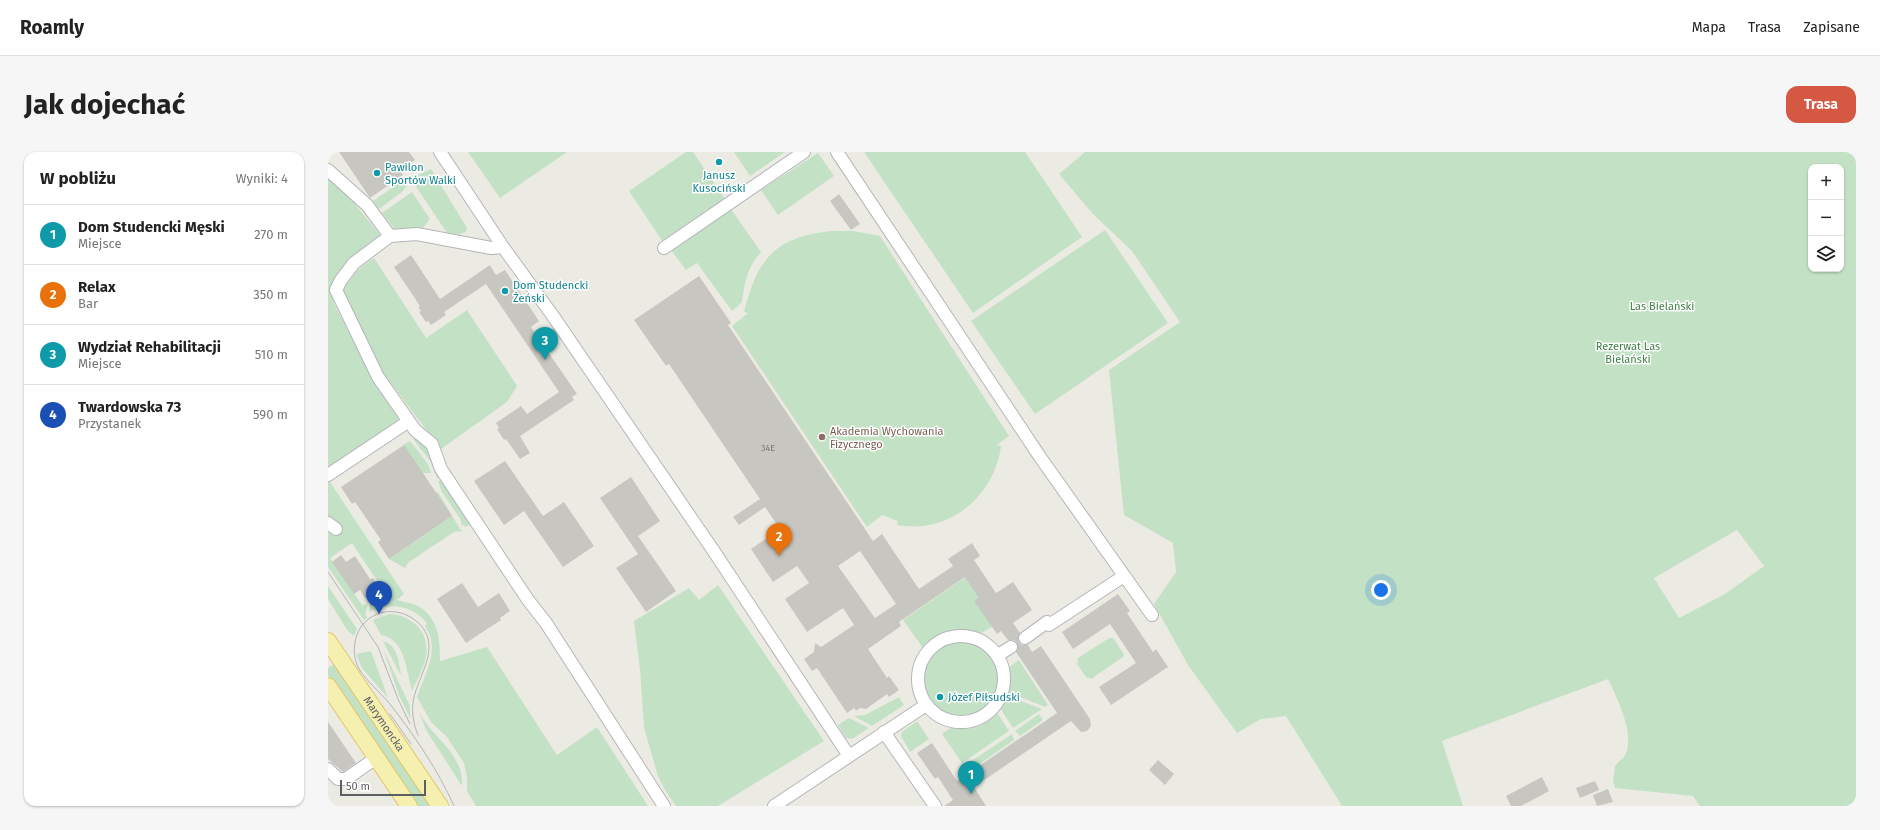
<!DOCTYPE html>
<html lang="pl">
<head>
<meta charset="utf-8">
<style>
  body { margin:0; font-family:"Fira Sans",sans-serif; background:#f6f6f6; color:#222 }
  .controls { position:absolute; right:12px; top:12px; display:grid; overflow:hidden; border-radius:8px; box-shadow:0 1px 3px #0004 }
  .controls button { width:36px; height:36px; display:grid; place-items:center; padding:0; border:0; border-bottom:1px solid #e0e0e0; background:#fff; color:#222; font:20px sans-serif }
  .scale { position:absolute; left:12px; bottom:10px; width:86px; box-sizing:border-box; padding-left:4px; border:2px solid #5b5e62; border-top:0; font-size:11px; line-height:14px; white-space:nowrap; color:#5b5e62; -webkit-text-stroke:3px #fff; paint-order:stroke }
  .you { position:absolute; left:1053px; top:438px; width:14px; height:14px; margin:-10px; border:3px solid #fff; border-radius:50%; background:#1a73e8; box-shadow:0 0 0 6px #1a73e833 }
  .badge { display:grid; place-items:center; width:26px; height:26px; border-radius:50%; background:#d45842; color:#fff; font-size:13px; font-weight:700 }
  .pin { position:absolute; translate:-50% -33px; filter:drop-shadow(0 1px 2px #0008) }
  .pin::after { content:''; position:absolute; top:21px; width:14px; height:12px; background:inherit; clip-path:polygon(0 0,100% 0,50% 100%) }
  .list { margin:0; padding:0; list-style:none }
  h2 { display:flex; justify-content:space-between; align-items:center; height:52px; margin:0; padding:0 16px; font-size:17px }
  h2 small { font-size:13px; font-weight:400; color:#767676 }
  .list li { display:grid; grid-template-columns:26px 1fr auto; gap:12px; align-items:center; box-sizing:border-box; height:60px; padding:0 16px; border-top:1px solid #e0e0e0 }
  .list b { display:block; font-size:15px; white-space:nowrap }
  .list p { margin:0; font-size:13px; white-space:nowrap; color:#767676 }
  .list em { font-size:13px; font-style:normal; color:#767676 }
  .icon { flex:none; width:22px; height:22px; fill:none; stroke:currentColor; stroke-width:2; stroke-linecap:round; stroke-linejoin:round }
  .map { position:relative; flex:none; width:1528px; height:654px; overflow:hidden; border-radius:12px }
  header { display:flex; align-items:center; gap:24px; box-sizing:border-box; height:56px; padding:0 20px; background:#fff; border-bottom:1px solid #e0e0e0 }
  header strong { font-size:19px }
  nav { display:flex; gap:22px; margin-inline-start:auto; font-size:14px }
  .intro { display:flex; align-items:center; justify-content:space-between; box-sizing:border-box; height:96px; padding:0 24px }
  h1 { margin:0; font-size:28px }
  .button { padding:10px 18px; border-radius:12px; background:#d45842; color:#fff; font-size:14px; font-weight:700 }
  main { display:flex; gap:24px; padding:0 24px }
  aside { flex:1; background:#fff; border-radius:12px; box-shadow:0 1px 3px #0004 }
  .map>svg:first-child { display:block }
  .green { fill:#c3e1c5; fill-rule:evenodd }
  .building { fill:#c8c6c0; fill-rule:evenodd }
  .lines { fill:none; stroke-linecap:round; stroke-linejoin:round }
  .minor-casing { stroke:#b4b5b9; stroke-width:14 }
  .major-casing { stroke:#e0c768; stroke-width:18 }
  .minor { stroke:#fff; stroke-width:12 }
  .major { stroke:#f5efb0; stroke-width:16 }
  .tram { stroke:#b3b4b4; stroke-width:1 }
  .culture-dot { fill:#0f9aa8; stroke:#fff; stroke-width:1.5 }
  .education-dot { fill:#8d6e63; stroke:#fff; stroke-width:1.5 }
  .labels { text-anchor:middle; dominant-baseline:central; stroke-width:3; stroke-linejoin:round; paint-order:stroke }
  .number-label { font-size:9px; fill:#76787a }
  .culture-label { font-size:11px; fill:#0d838f; stroke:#fff; text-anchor:start }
  .park-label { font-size:11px; fill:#3e7e46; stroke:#fff }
  .education-label { font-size:11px; fill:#785e54; stroke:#fff; text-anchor:start }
  .street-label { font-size:11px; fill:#5b5e62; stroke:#fff }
</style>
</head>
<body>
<header>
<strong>Roamly</strong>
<nav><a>Mapa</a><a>Trasa</a><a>Zapisane</a></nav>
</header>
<div class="intro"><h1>Jak dojechać</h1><a class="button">Trasa</a></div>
<main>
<aside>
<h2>W pobliżu<small>Wyniki: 4</small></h2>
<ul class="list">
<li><span class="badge" style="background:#0f9aa8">1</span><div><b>Dom Studencki Męski</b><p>Miejsce</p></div><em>270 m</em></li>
<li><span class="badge" style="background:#e8710a">2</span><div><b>Relax</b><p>Bar</p></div><em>350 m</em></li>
<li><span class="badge" style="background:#0f9aa8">3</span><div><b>Wydział Rehabilitacji</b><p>Miejsce</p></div><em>510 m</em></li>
<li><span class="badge" style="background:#1a4fb4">4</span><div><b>Twardowska 73</b><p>Przystanek</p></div><em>590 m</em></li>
</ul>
</aside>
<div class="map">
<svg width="1528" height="654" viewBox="0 0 1528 654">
  <rect width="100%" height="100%" fill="#ecebe3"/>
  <path class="green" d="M140 0H239L172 46Z
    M358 0H365L397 47 335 90 301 39Z
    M406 0H457L422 24Z
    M536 0H697L754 85 645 161Z
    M757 0H1528V654H1372L1365 644 1287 636 1285 630 1287 614C1289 611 1293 608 1296 605 1309 585 1289 546 1280 527L1114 589 1135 654H1014L958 564 933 567 909 581 860 513 826 452 848 420 845 391 796 363 781 218 852 170 804 99 765 62 731 22ZM1483 15H1513V117H1483ZM1409 378 1436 414 1397 442 1351 466 1326 426Z
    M490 1 506 24 450 63 433 38Z
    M103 17 139 76 138 80 129 83 119 81 85 30 88 24Z
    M0 26 19 42 52 83 41 93 3 135 6 152 44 225 70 262V268L68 273 0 317Z
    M74 29 78 35 74 40 51 57 45 49Z
    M84 40 102 67 94 77 69 80 54 61Z
    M403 57 433 100C419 116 417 129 414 150L404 159 369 111 358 118 343 98Z
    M777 78 840 171 707 262 643 169Z
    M503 79H525L552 84 681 284 669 293 673 294C668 334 636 370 594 374 586 375 577 374 569 373L570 369 554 363 539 375 404 174 420 161 416 160C429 108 446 85 503 79Z
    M46 106 98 186 139 158 189 234 179 250 113 297 52 217 15 138C23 124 32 114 46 106Z
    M88 285 99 293 112 325 109 326 102 309 85 287Z
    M82 289 100 312 103 321H94L75 293Z
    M0 327 76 442 69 448C75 450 83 451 88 453 111 465 112 487 112 509L159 495 229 603 269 575 320 654H148L139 639V625L136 611 119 585 103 570 89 545C97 522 113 497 97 474L99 471C83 452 63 451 41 460L42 451 46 450 42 444 54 436 24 391 2 406 34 453 40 452 37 462 39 466 36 468 0 415Z
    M114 328 143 372 138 375 133 372V368L114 340 110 329Z
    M110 340 132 377 135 379 126 380 81 410 77 416 61 407 123 365 108 341Z
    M638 425 652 446 664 475 650 483C630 477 610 480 595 496L575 468Z
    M390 433 496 589 390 654H348L337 638 330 624 316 576 312 518 306 469 361 436 371 448Z
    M0 434 29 477 26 484 19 478 0 447Z
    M61 462C84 463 102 480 98 504 96 516 89 528 84 539 78 519 78 487 53 483L45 468Z
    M781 486H785L796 502 795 505 763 527 758 525 749 512 750 506Z
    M596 526a38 38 0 1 1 76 0a38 38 0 1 1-76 0Z
    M55 489C70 494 70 508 73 522H72Z
    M55 497 82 554V566L71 543Z
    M43 499 60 546 34 516 29 504V502Z
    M691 508 720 553 717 555 679 540 680 516Z
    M8 511 104 654H89L0 523V516Z
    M678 543 714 557 685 576 672 556Z
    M571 545 576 553 544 574 526 564 537 563Z
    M668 559 681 579 634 611 614 582 625 574C642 576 656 571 668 559Z
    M91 560C104 586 136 601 134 634L98 578Z
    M711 562 715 568 692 584 687 579Z
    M521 566 541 576 524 587 518 586 510 573Z
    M589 569 601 587 582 600 573 584 574 580Z
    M684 582 686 588 640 620 636 614Z"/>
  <path class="building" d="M11 0H81L87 8 72 19 75 23 42 46Z
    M511 42 532 72 523 78 502 49Z
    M83 103 112 147 162 113 168 123 177 118 211 169 203 175 249 242 244 245 246 248 192 284 202 301 192 307 178 287 176 288 169 277 171 276 168 271 193 254 199 262 231 240 158 132 116 160 118 163 103 173 100 169 98 170 91 160 93 159 90 155 92 154 66 115Z
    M371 124 403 171 400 173 545 389 554 382 591 437 625 414 620 407 644 391 652 404 646 408 668 441 685 430 704 458 685 471 692 481 690 486 691 490 694 493H700L704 500 713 494 762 567 763 574 759 579 753 580 743 569 646 635 658 654H616L625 648 610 625 607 627 589 601 604 591 629 629 729 561 688 500 690 495 689 491 686 488H680L673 479 669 482 646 449 651 446 637 425 571 470 573 474 540 497 559 526 561 524 571 538 561 545 559 542 538 557 532 556 528 559 526 556 519 561 489 516 484 519 476 507 486 500 487 491 493 495 526 473 515 456 479 480 457 447 481 431 469 414 445 430 423 397 452 377 437 355 411 373 405 365 432 347 341 212 338 214 306 168ZM532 399 568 452 547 466 510 414Z
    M76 293 124 364 61 407 50 390 53 388 27 350 24 352 13 335Z
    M177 309 215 364 236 350 266 394 235 415 196 359 176 373 146 329Z
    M303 325 332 369 310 384 348 439 318 460 288 416 310 402 272 346Z
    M13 403 18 410 27 404 42 427 45 426 52 436 37 446 32 438 26 442 4 410Z
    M134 431 150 455 171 441 182 459 172 466 173 468 138 491 109 447Z
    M790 442 802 459 799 461 825 500 828 497 840 515 783 553 771 535 808 511 782 472 745 497 734 480Z
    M0 570 28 611 15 620 0 607Z
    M830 608 846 622 837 633 821 618Z
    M1214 625 1221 639 1193 654H1183L1178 644Z
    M1267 629 1271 638 1252 646 1248 636Z
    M1280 637 1285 650 1269 654 1265 643Z"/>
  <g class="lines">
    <g class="minor-casing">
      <path id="minor" d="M112 0 175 95
        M509 0 712 305 824 463
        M0 18 39 53 62 84
        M336 96 476 0
        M0 323 81 269
        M0 371 8 377
        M590 527a43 43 0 1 1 86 0a43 43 0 1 1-86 0Z
        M697 486 719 470 721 473 796 424
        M670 503 683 495
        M556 580 607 654
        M0 617 10 627H18L48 606
        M336 654 218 471 200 448 113 317 104 292 87 278 50 225 8 138 13 128 26 111 62 84 89 82 163 96 175 95 225 164 385 398 521 604
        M446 654 598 553"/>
    </g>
    <g class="major-casing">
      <g id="major">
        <path id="s1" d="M0 489 112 654"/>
        <path d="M0 534 81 654"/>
      </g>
    </g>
    <use href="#minor" class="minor"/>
    <use href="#major" class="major"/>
    <path class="tram" d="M0 420 50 495 70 547 82 572
      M62 562 83 592
      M90 583C85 571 83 558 86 545 93 518 117 488 84 466 75 460 63 458 52 461 43 464 34 471 30 480 25 492 25 504 30 515 38 529 52 540 62 552 86 583 110 618 126 654"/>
  </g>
  <g class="culture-dot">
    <circle cx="391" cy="10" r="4"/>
    <circle cx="49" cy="21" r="4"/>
    <circle cx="177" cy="139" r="4"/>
    <circle cx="612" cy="545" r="4"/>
  </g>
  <circle class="education-dot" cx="494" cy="285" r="4"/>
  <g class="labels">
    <g class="number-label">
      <text x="440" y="296">34E</text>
    </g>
    <g class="culture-label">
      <text x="57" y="15">Pawilon<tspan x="57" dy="13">Sportów Walki</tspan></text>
      <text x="391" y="23" text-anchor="middle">Janusz<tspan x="391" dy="13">Kusociński</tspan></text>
      <text x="185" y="133">Dom Studencki<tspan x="185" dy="13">Żeński</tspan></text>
      <text x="620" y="545">Józef Piłsudski</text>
    </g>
    <g class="park-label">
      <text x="1334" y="154">Las Bielański</text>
      <text x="1300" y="194">Rezerwat Las<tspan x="1300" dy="13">Bielański</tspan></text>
    </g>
    <g class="education-label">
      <text x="502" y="279">Akademia Wychowania<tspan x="502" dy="13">Fizycznego</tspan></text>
    </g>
    <g class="street-label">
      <text stroke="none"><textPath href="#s1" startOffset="100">Marymoncka</textPath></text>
    </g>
  </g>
</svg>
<div class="controls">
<button>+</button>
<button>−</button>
<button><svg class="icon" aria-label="layers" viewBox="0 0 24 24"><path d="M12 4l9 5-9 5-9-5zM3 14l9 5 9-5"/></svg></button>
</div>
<div class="scale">50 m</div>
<div class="you"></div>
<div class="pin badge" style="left:643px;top:642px;background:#0f9aa8">1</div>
<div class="pin badge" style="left:451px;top:404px;background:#e8710a">2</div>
<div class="pin badge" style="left:217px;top:208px;background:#0f9aa8">3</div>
<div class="pin badge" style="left:51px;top:462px;background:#1a4fb4">4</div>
</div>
</main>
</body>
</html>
